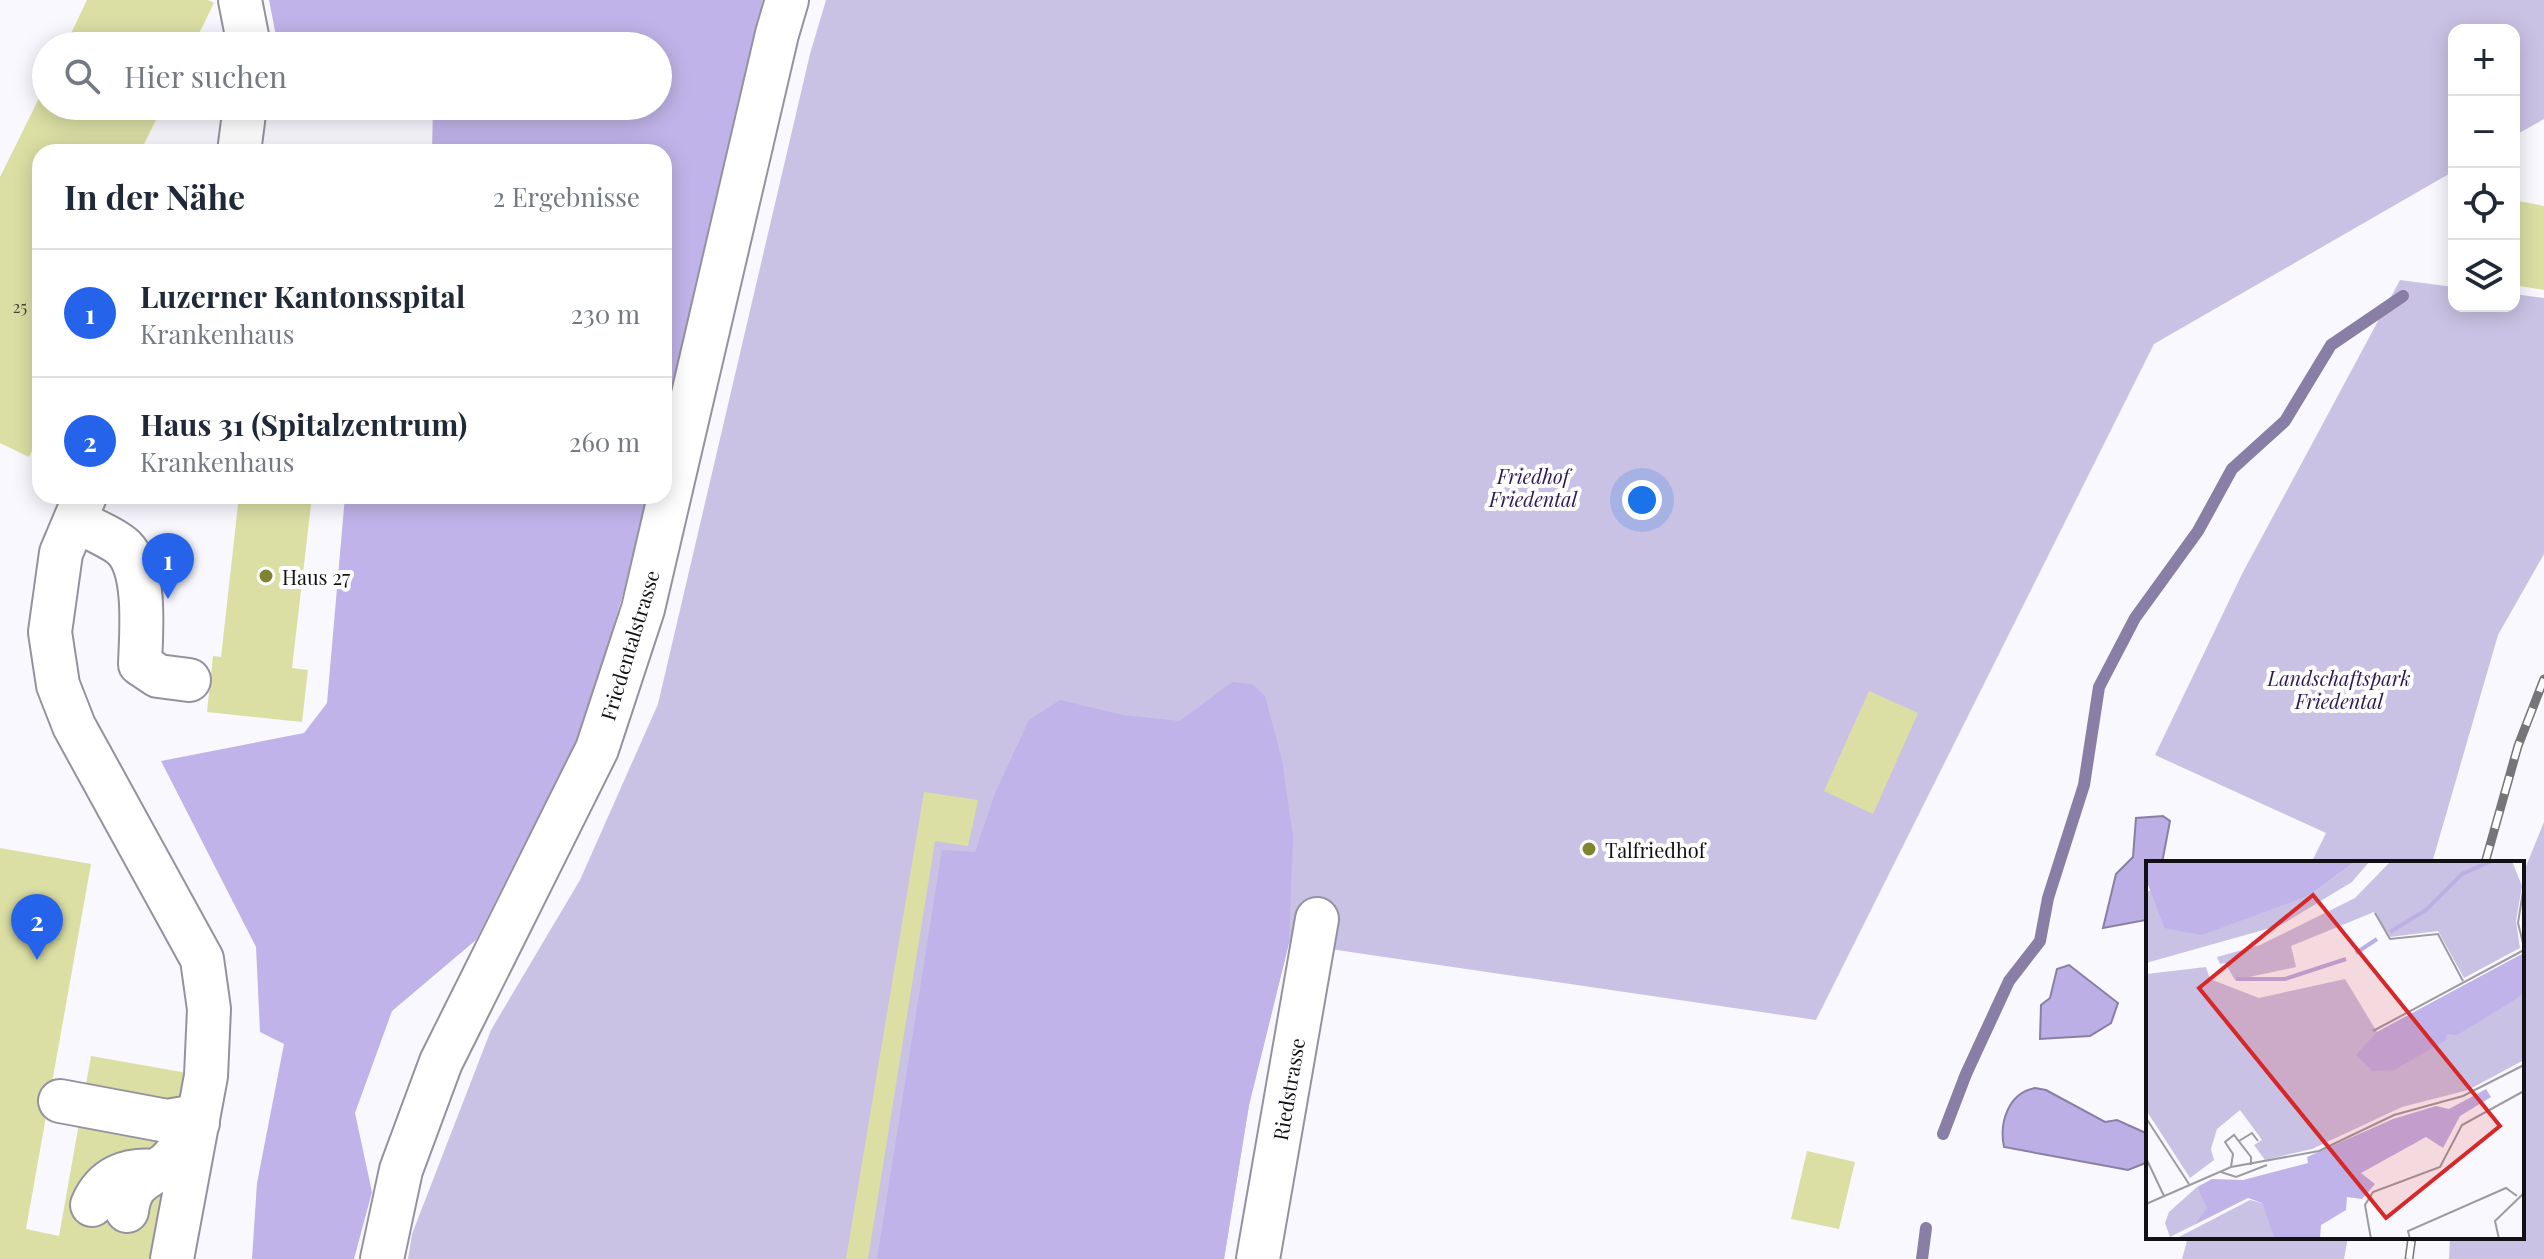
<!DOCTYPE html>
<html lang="de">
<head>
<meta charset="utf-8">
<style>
  body { margin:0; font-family:"Playfair Display",serif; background:#f6f6f7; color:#1f2937 }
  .controls { position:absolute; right:24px; top:24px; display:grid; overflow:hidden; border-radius:16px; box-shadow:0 4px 20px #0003 }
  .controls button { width:72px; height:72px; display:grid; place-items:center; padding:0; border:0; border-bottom:2px solid #e0e1e3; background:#fff; color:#1f2937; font:40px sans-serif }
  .you { position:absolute; left:1642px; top:500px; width:28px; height:28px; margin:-20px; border:6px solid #fff; border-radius:50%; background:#1a73e8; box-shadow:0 0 0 12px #1a73e833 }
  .badge { display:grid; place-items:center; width:52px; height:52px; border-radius:50%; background:#2563eb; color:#fff; font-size:26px; font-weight:700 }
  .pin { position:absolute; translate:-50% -66px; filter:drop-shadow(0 2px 4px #0008) }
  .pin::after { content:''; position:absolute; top:42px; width:28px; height:24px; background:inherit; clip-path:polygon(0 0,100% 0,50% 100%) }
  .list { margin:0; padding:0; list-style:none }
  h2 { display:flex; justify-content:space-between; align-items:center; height:104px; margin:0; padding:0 32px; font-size:34px }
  h2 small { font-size:26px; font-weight:400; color:#747a83 }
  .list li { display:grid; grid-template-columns:52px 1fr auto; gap:24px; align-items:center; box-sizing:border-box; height:128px; padding:0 32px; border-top:2px solid #e0e1e3 }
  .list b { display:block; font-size:30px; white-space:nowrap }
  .list p { margin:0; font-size:26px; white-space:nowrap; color:#747a83 }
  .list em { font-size:26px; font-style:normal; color:#747a83 }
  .icon { flex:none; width:44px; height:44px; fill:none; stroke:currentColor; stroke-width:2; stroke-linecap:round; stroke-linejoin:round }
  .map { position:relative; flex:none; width:2544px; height:1259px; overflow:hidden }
  .search { position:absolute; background:#fff; box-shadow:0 4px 20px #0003; left:32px; top:32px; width:640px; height:88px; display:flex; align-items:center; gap:20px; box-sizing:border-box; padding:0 28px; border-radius:44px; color:#747a83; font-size:30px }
  .panel { position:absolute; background:#fff; box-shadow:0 4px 20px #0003; left:32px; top:144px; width:640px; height:360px; border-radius:24px }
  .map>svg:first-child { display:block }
  .green { fill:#cac2e4 }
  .forest { fill:#c0b3e9 }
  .water { fill:#bcafe5; stroke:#897fa6; stroke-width:2 }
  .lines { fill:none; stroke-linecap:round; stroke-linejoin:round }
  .stream { stroke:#897fa6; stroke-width:12 }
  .building { fill:#dbdfa4 }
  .minor-casing { stroke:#95929f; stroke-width:46 }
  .minor { stroke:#fff; stroke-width:42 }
  .rail-casing { stroke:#76757a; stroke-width:9 }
  .rail { stroke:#fff; stroke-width:6; stroke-dasharray:18; stroke-linecap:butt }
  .poi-dot { fill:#81842e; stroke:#fff; stroke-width:3 }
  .labels { text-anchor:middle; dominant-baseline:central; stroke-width:8; stroke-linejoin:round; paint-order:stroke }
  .number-label { font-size:16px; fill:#444438 }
  .park-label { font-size:20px; font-style:italic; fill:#2f1857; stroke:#fff }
  .poi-label { font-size:20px; fill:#111014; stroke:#fff; text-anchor:start }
  .street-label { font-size:20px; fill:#111014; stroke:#fff }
  .inset-river { fill:none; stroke:#bcafe5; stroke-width:4 }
  .inset-road { fill:none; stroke:#9c9ba0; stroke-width:2 }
  .view { fill:#d62828; fill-opacity:0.15; stroke:#d62828; stroke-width:4 }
  .inset-edge { fill:none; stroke:#111014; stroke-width:4 }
</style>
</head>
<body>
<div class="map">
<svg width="2544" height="1259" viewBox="0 0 2544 1259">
  <rect width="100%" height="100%" fill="#f9f8fe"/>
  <path class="green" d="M826 0H2544V119L2514 136V30H2454V171L2154 344 1816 1020 1289 943 1249 1105 1224 1259H408L412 1234 491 1030 580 880 658 704 810 54Z
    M2400 280 2454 287V306H2514V294L2544 298V554L2498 635 2432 863H2311L2326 833 2155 755 2242 574Z
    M2544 822V1259H2449L2450 1237H2522V876Z
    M2188 1237H2348L2344 1259H2182Z"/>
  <path class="forest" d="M269 0H763L664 426V152H432L433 106H658V46H278Z
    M345 496H647L625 587 585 723 476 940 392 1011 355 1113 372 1192 354 1259H252L257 1183 284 1044 260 1032 256 947 161 761 304 733 327 703Z
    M1232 682 1252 684 1265 696 1282 760 1293 837 1289 943 1249 1105 1224 1259H877L942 850 975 852 995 793 1029 720 1060 700 1123 715 1180 721Z"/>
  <path class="water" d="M2163 816 2170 821 2162 863H2148L2146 920 2103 928 2116 874 2133 857 2136 818Z
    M2069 965 2118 1003 2111 1023 2090 1036 2040 1039 2041 1005 2050 998 2057 969Z
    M2035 1088 2046 1090 2105 1122 2117 1120 2148 1134V1162L2128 1170 2004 1147C1999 1123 2008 1093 2035 1088Z"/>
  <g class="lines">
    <path class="stream" d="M1943 1134 1966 1074 2009 981 2040 941 2048 898 2084 785 2099 687 2135 618 2198 531 2232 469 2285 421 2331 345 2403 296
      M1922 1259 1926 1228"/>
  </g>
  <path class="building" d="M87 0H208L214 3 193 46H65Z
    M46 84V106H163L140 152H40V434L29 457 0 443V177Z
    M2518 201 2544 206V290L2514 285V224Z
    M239 496H312L292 668 308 670 302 722 207 712 213 656 221 657Z
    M1869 691 1918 713 1873 814 1824 791Z
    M924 792 978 800 968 846 935 841 868 1259H846Z
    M0 848 91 864 26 1229 59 1236 91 1056 227 1080 194 1259H0Z
    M1807 1151 1855 1162 1839 1229 1791 1219Z"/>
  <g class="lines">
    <g class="minor-casing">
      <path id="minor" d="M240 0 249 46
        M239 152 245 106
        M85 496 61 553 50 632 58 685 74 726 202 959 209 1009 206 1076 172 1259
        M75 520C88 528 114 538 124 548 147 571 141 634 140 664L158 676 189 680
        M60 1101 167 1121 185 1118 198 1123C188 1136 178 1154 166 1164 145 1181 131 1180 127 1211
        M92 1205C104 1177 127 1168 156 1171
        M382 1259 401 1170 441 1062 597 749 643 609 777 34 787 0
        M1258 1259 1317 919"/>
    </g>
    <use href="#minor" class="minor"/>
    <g class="rail-casing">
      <path id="rail" d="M2485 863 2518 746 2544 679
        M2409 1259 2412 1237"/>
    </g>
    <use href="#rail" class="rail"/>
  </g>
  <g class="poi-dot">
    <circle cx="266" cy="576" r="8"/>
    <circle cx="1589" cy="849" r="8"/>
  </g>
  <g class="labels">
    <g class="number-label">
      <text x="20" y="306">25</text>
    </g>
    <g class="park-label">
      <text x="1533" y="475">Friedhof<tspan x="1533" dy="23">Friedental</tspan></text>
      <text x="2339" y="677">Landschaftspark<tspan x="2339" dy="23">Friedental</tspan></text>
    </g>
    <g class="poi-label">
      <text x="282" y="576">Haus 27</text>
      <text x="1605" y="849">Talfriedhof</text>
    </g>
    <g class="street-label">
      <text transform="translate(629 645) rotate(-73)">Friedentalstrasse</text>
      <text transform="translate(1288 1089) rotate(-80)">Riedstrasse</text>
    </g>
  </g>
  <g transform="translate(2146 861)">
    <rect width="378" height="378" fill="#f9f8fe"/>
    <path d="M210 0H224L206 21 135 64 0 102V31L5 29 18 67 164 34ZM245 0H366L376 25 370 60 374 87 318 117 292 70 244 76 228 51 145 85 150 106 89 119 79 102 74 103 71 96 114 84 209 37ZM378 92V199L322 229 256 246 166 288 119 299 108 284 116 279 94 249 71 268 65 288 68 299 44 317 0 249V113L60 106 64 118 113 137 199 118 231 171ZM51 326 62 347 48 364 24 376 19 362 23 351ZM104 339 116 342 130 377 29 378Z" fill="#cac2e4"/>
    <path d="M0 0H210L164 34 56 74 18 67 0 18ZM378 92V132L367 140 311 174 301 173 300 179 248 209 226 210 210 194 231 171ZM340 228 345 236 314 255 297 287 280 276 215 312 229 323 216 338 201 336 200 349 175 364 174 378H129L116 342 102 337 48 364 61 347 51 326 66 318 97 319 162 302 161 296 247 258 290 245 303 248Z" fill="#c0b3e9"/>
    <path class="inset-river" d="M244 71 280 49 316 13 346 0M210 92 231 78M90 118H139L200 98"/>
    <path class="inset-road" d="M378 24 372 62 378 86M229 52 244 78 292 73 317 120M227 170 378 89M0 257 43 323M93 280 106 272 112 280M0 297 18 335M85 306 87 293 79 281 88 274 105 296V304M75 311 90 316 121 304M0 343 85 306 173 290 248 254 317 235 378 204M225 378 219 344 227 331 294 306 316 264 378 230M264 378 262 370 360 327 371 335M353 378 349 360 378 332"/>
    <path class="view" d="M167 34 354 265 240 357 53 127Z"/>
    <rect width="378" height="378" class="inset-edge"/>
  </g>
</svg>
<div class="controls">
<button>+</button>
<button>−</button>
<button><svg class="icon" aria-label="locate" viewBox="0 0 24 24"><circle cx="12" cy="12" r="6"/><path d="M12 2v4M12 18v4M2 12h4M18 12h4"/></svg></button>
<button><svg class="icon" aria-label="layers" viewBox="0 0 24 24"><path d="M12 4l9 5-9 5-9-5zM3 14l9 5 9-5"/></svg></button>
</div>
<div class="you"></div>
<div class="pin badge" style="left:168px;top:599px">1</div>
<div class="pin badge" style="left:37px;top:960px">2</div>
<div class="search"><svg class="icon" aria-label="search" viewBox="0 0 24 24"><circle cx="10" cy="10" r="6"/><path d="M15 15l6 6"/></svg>Hier suchen</div>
<section class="panel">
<h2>In der Nähe<small>2 Ergebnisse</small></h2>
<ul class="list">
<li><span class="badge">1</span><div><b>Luzerner Kantonsspital</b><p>Krankenhaus</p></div><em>230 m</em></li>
<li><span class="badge">2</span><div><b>Haus 31 (Spitalzentrum)</b><p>Krankenhaus</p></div><em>260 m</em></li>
</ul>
</section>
</div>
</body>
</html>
